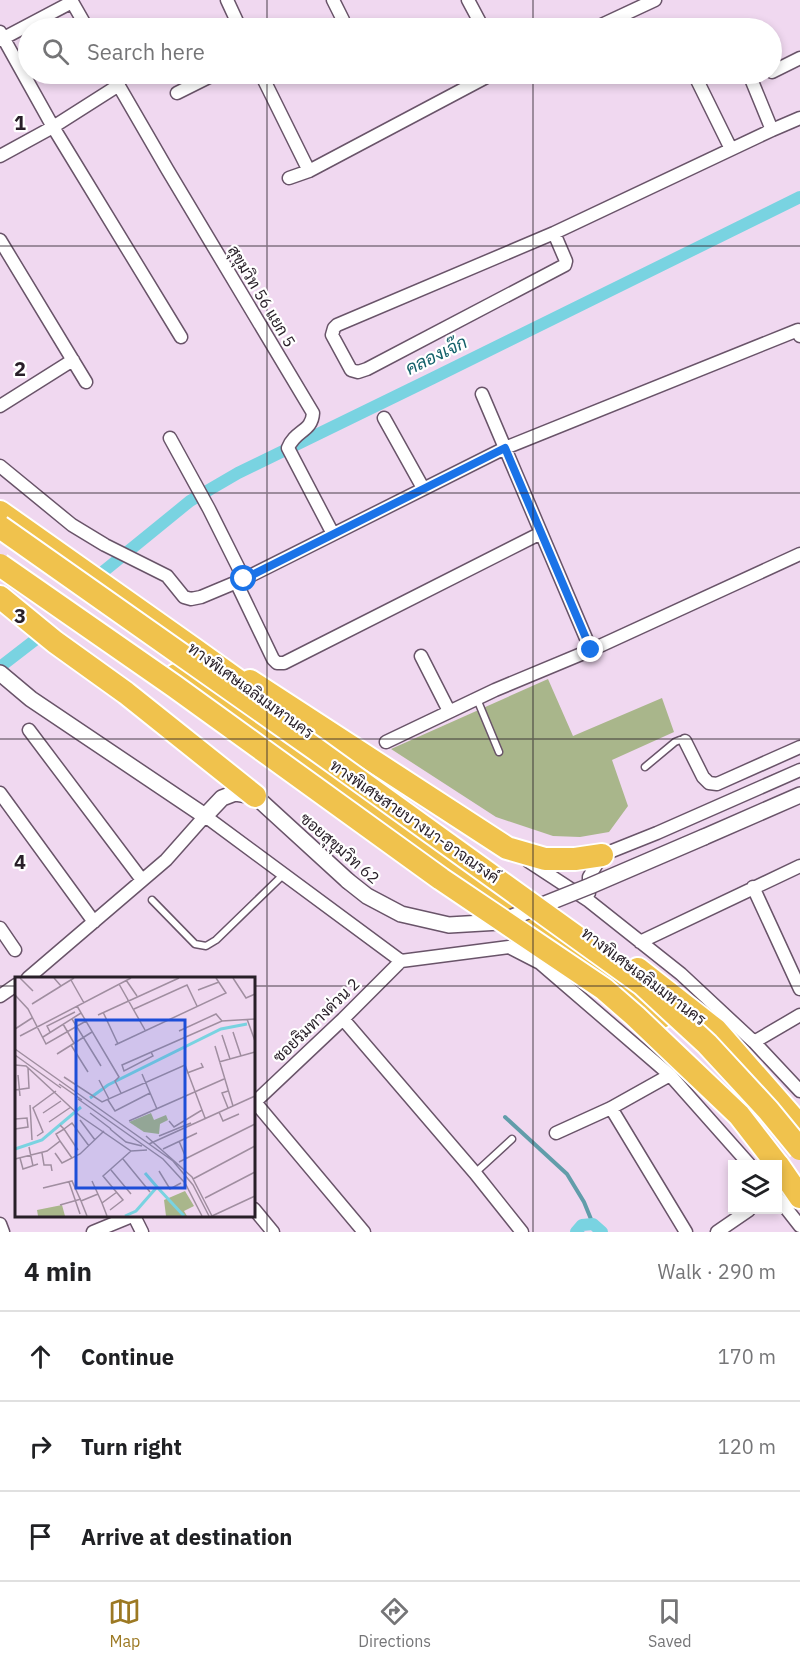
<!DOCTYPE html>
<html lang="en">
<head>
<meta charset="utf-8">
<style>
  body { margin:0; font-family:"IBM Plex Sans",Sarabun,sans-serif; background:#f6f6f6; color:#202124 }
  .controls { position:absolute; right:18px; bottom:18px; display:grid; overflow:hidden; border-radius:0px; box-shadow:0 3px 9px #0003 }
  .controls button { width:54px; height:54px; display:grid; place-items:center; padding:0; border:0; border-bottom:2px solid #e0e0e0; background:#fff; color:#202124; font:30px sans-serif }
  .stop { position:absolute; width:18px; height:18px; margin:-14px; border:4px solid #1a73e8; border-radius:50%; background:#fff }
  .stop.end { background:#1a73e8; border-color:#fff; box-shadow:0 2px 6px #0008 }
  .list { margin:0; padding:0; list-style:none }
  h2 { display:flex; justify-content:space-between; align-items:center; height:78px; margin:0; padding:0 24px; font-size:26px }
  h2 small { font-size:20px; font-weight:400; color:#757577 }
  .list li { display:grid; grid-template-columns:39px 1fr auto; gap:18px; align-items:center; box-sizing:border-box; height:90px; padding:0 24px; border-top:2px solid #e0e0e0 }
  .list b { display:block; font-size:22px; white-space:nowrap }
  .list em { font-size:20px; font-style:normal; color:#757577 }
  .icon { flex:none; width:33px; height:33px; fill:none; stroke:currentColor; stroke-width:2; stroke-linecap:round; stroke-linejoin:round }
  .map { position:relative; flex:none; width:800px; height:1232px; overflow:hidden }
  .search { position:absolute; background:#fff; box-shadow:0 3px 9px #0003; left:18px; right:18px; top:18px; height:66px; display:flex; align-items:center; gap:15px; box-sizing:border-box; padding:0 21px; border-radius:33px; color:#757577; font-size:22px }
  .sheet { height:348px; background:#fff }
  nav { display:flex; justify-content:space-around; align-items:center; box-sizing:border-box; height:84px; border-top:2px solid #e0e0e0; background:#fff; font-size:16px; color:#757577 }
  nav a { display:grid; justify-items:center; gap:3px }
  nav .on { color:#9c7923 }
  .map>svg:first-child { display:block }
  .green { fill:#a9b68b }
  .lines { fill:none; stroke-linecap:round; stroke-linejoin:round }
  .stream { stroke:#619daa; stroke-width:4 }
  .canal { stroke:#79d3e1; stroke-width:12 }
  .service-casing { stroke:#695469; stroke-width:9 }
  .minor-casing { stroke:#695469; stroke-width:15 }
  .tertiary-casing { stroke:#695469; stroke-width:18 }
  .motorway-casing { stroke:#fff; stroke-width:26 }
  .service { stroke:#fff; stroke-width:6 }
  .minor { stroke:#fff; stroke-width:12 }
  .tertiary { stroke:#fff; stroke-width:15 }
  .motorway { stroke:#f0c24d; stroke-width:22 }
  .tertiary-bridge-casing { stroke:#695469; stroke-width:18; stroke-linecap:butt }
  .motorway-bridge-casing { stroke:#fff; stroke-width:26; stroke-linecap:butt }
  .tertiary-bridge { stroke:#fff; stroke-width:15 }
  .motorway-bridge { stroke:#f0c24d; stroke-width:22 }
  .route { stroke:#1a73e8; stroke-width:8 }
  .grid { fill:none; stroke:#281f28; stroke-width:1.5; stroke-opacity:0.55 }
  .labels { text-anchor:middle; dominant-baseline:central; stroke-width:4.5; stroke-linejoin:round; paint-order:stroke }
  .street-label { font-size:16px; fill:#281f28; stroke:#fff }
  .water-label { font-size:18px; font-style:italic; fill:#13606a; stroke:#fff }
  .inset-river { fill:none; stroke:#79d3e1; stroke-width:3 }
  .inset-road { fill:none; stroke:#a08ea0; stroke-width:1.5 }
  .view { fill:#1d4ed8; fill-opacity:0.15; stroke:#1d4ed8; stroke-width:3 }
  .inset-edge { fill:none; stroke:#281f28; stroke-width:3 }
  .grid-label { font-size:20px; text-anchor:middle; font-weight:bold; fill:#281f28; stroke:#fff; stroke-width:4.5; stroke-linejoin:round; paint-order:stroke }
</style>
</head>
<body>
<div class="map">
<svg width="800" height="1232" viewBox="0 0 800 1232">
  <rect width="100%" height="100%" fill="#f0d8f0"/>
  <path class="green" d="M548 679 573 736 662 698 674 732 612 760 628 806 609 832 580 837 553 836 496 817 391 749Z"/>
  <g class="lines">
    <path class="stream" d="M505 1117 567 1174 584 1202 593 1224"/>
    <path class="canal" d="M104 571 190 501 238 473 433 378 800 197
      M0 667 35 640
      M576 1232 582 1225 593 1224 602 1232"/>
    <g class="service-casing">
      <path id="service" d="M477 699 499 752
        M645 767 675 742 680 740 685 741
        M152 900 195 944 206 946 216 940 283 875
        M475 1173 512 1139"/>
    </g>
    <g class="minor-casing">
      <path id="minor" d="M71 0 87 28
        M227 0 240 28
        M333 0 343 20
        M468 0 483 28
        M595 28 655 0
        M0 32 53 127 181 337
        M0 40 72 2
        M772 72 800 58
        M112 74 167 169 313 413C312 432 295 430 288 448L333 534
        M261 74 309 171
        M749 74 772 130
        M697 80 731 149
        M177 93 215 74
        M0 156 53 127 119 85
        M289 178 309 171 492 74
        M554 233 566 261 565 265 367 369 358 372 351 370 332 335 334 328 337 325 554 233 772 130 800 118
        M0 240 86 382
        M482 394 591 650
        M0 406 73 360
        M384 418 423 488
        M170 438 209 509 244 579
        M0 466 72 525 105 545 167 576 184 597 191 599 201 597 244 579 505 448 798 330 800 336
        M236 582 273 659 277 663H284L541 533
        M421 656 449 711
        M29 730 142 880
        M685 741 703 777 709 783 717 784 800 747
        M386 742 495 690 591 650 800 554
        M0 793 94 922
        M528 861 589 901 681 974 754 1042 800 1091
        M753 887 800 989
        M589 893V877L602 855 657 833 800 770
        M0 928 15 950
        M640 942 800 866
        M28 978 166 860 205 816 401 961 509 947 540 963 670 1075 749 1164
        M0 996 16 985
        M343 1019 475 1173 522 1232
        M754 1042 800 1015
        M255 1102 364 1232
        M254 1103 343 1019 401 961
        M611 1108 686 1232
        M556 1133 611 1108 670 1075
        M778 1198 800 1226
        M254 1209 273 1232
        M134 1216 142 1232
        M0 1224 3 1232
        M93 1232 132 1216
        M717 1232 749 1210"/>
    </g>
    <g class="tertiary-casing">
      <path id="tertiary" d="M0 673 31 699 205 816 222 798 235 793 255 796 348 881
        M704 837 800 795"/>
    </g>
    <g class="motorway-casing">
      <path id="motorway" d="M0 512 194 649 261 697
        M0 597 55 642 126 693 255 796
        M176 675 642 999 662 1017
        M250 681 507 848 545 859H575L602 855
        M638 969 716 1030 800 1126
        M778 1165 800 1197"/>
    </g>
    <use href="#service" class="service"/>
    <use href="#minor" class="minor"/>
    <use href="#tertiary" class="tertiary"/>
    <use href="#motorway" class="motorway"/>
    <g class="tertiary-bridge-casing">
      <path id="tertiary-bridge" d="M348 881 367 896 401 914 449 925 500 922 590 886 704 837"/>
    </g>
    <g class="motorway-bridge-casing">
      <path id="motorway-bridge" d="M0 527 314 748 642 984 707 1044 768 1110 800 1149
        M0 565 174 686 441 879 604 989 635 1016 739 1115 777 1164"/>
    </g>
    <use href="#tertiary-bridge" class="tertiary-bridge"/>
    <use href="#motorway-bridge" class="motorway-bridge"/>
  </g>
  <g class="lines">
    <path class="route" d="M244 579 505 448 591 650"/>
  </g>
  <path class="grid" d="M267 0V28M533 0V28M267 74V1232M533 74V1232M0 246H800M0 493H800M0 739H800M0 986H16M254 986H800"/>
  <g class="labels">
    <g class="street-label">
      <text transform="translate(262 296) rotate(59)">สุขุมวิท 56 แยก 5</text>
      <text transform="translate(251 690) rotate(36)">ทางพิเศษเฉลิมมหานคร</text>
      <text transform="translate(415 821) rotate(35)">ทางพิเศษสายบางนา-อาจณรงค์</text>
      <text transform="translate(340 848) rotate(41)">ซอยสุขุมวิท 62</text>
      <text transform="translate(644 976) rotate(37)">ทางพิเศษเฉลิมมหานคร</text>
      <text transform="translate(316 1020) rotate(-44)">ซอยริมทางด่วน 2</text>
    </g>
    <g class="water-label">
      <text transform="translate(436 355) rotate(-26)">คลองเจ๊ก</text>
    </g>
  </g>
  <g transform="translate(15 977)">
    <rect width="240" height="240" fill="#f0d8f0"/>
    <path d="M136 136 139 143 151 138 153 143 145 147 144 157 129 155 114 145ZM170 214 179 229 169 234 172 239H151L149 223ZM47 228 50 239H23L22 233Z" fill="#a9b68b"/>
    <path class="inset-river" d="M75 121 93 108 206 52 232 47M0 172 27 163 66 130M130 196 142 210M110 239 121 234 142 210 169 239"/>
    <path class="inset-road" d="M5 1 18 14M39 1 46 9 59 1M218 1 231 21 240 17M56 3 69 26M111 3 122 19M104 7 130 53M183 13 204 5M0 18 13 32 31 67 71 44M17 27 46 9M62 29 104 100 100 104 106 116M119 32 172 8 182 29M88 35 103 67M83 38 164 1M57 42 86 89M232 42 240 64M48 47 59 66M0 52 17 41M164 54 201 37 207 44M35 55 32 49 60 35M218 55 226 79M207 58 215 82M5 59 116 1M28 60 66 36M56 68 73 95M100 68 211 16 201 1M200 69 218 129M0 72 158 184 178 208 194 239M136 75 138 79 109 94 107 88 207 44 240 42M42 77 77 55M0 78 46 111M204 85 240 75M0 88 11 89 65 139 116 174 132 173M172 96 188 90 186 86M127 97 142 132M3 98 5 119M49 100 87 125 170 88 190 141M84 103 94 122M44 107 67 123M0 113 14 111 13 91M213 114 207 116 213 131M63 122 148 182 170 206 187 239M93 123 100 134 135 116M15 128 17 163M204 135 208 144 224 137M28 136 46 124M75 136 96 152M0 142 12 141 13 150 0 152M65 143 80 163M114 144 209 102M154 144 159 150 187 133M34 145 56 130M45 148 49 152 57 146 74 169M95 152 111 165 127 169M22 159 28 155 18 131 41 114M131 159 177 200 197 239M144 159 176 146M45 164 57 181M164 164 171 181M134 167 240 119M14 170 18 189M148 172 182 156M27 176 29 188H36L37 194M40 176 47 186 65 177 89 154M5 181 8 192 23 187M0 182 32 174 45 164 41 157 49 152 63 173M108 182 135 215M164 185 240 147M96 193 116 217M144 194 155 212 166 206M178 202 240 169M77 204 87 226M54 205 65 237M28 211 57 204 66 224M190 221 240 195M45 228 66 222M95 233 108 223 88 199 116 174M72 239 66 224 83 217M92 239 87 226 102 215M197 239 240 219"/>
    <path class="view" d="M61 43H170V211H61Z"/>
    <rect width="240" height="240" class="inset-edge"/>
  </g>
  <g class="grid-label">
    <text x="20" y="130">1</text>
    <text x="20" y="376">2</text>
    <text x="20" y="623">3</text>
    <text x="20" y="869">4</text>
  </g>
</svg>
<div class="controls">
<button><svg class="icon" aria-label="layers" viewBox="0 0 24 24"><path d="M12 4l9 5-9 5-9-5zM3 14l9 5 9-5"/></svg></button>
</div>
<div class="stop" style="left:244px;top:579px"></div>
<div class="stop end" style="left:591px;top:650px"></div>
<div class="search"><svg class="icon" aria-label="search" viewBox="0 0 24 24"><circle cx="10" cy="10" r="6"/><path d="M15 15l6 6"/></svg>Search here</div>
</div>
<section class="sheet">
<h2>4 min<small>Walk · 290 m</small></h2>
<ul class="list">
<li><svg class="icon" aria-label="ahead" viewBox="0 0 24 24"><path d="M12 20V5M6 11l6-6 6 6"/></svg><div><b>Continue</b></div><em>170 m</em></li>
<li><svg class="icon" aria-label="right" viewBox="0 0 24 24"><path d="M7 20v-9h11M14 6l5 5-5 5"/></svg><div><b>Turn right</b></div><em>120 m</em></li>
<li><svg class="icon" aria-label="arrive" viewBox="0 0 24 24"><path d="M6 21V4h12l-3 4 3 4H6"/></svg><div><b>Arrive at destination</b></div></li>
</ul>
</section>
<nav>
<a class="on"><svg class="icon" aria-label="map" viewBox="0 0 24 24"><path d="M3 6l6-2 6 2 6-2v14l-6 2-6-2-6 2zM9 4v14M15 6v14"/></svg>Map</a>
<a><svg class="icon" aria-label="directions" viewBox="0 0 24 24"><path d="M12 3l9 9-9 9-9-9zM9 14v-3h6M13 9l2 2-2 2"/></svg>Directions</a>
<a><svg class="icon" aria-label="saved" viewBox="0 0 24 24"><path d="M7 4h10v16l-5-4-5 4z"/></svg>Saved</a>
</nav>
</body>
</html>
